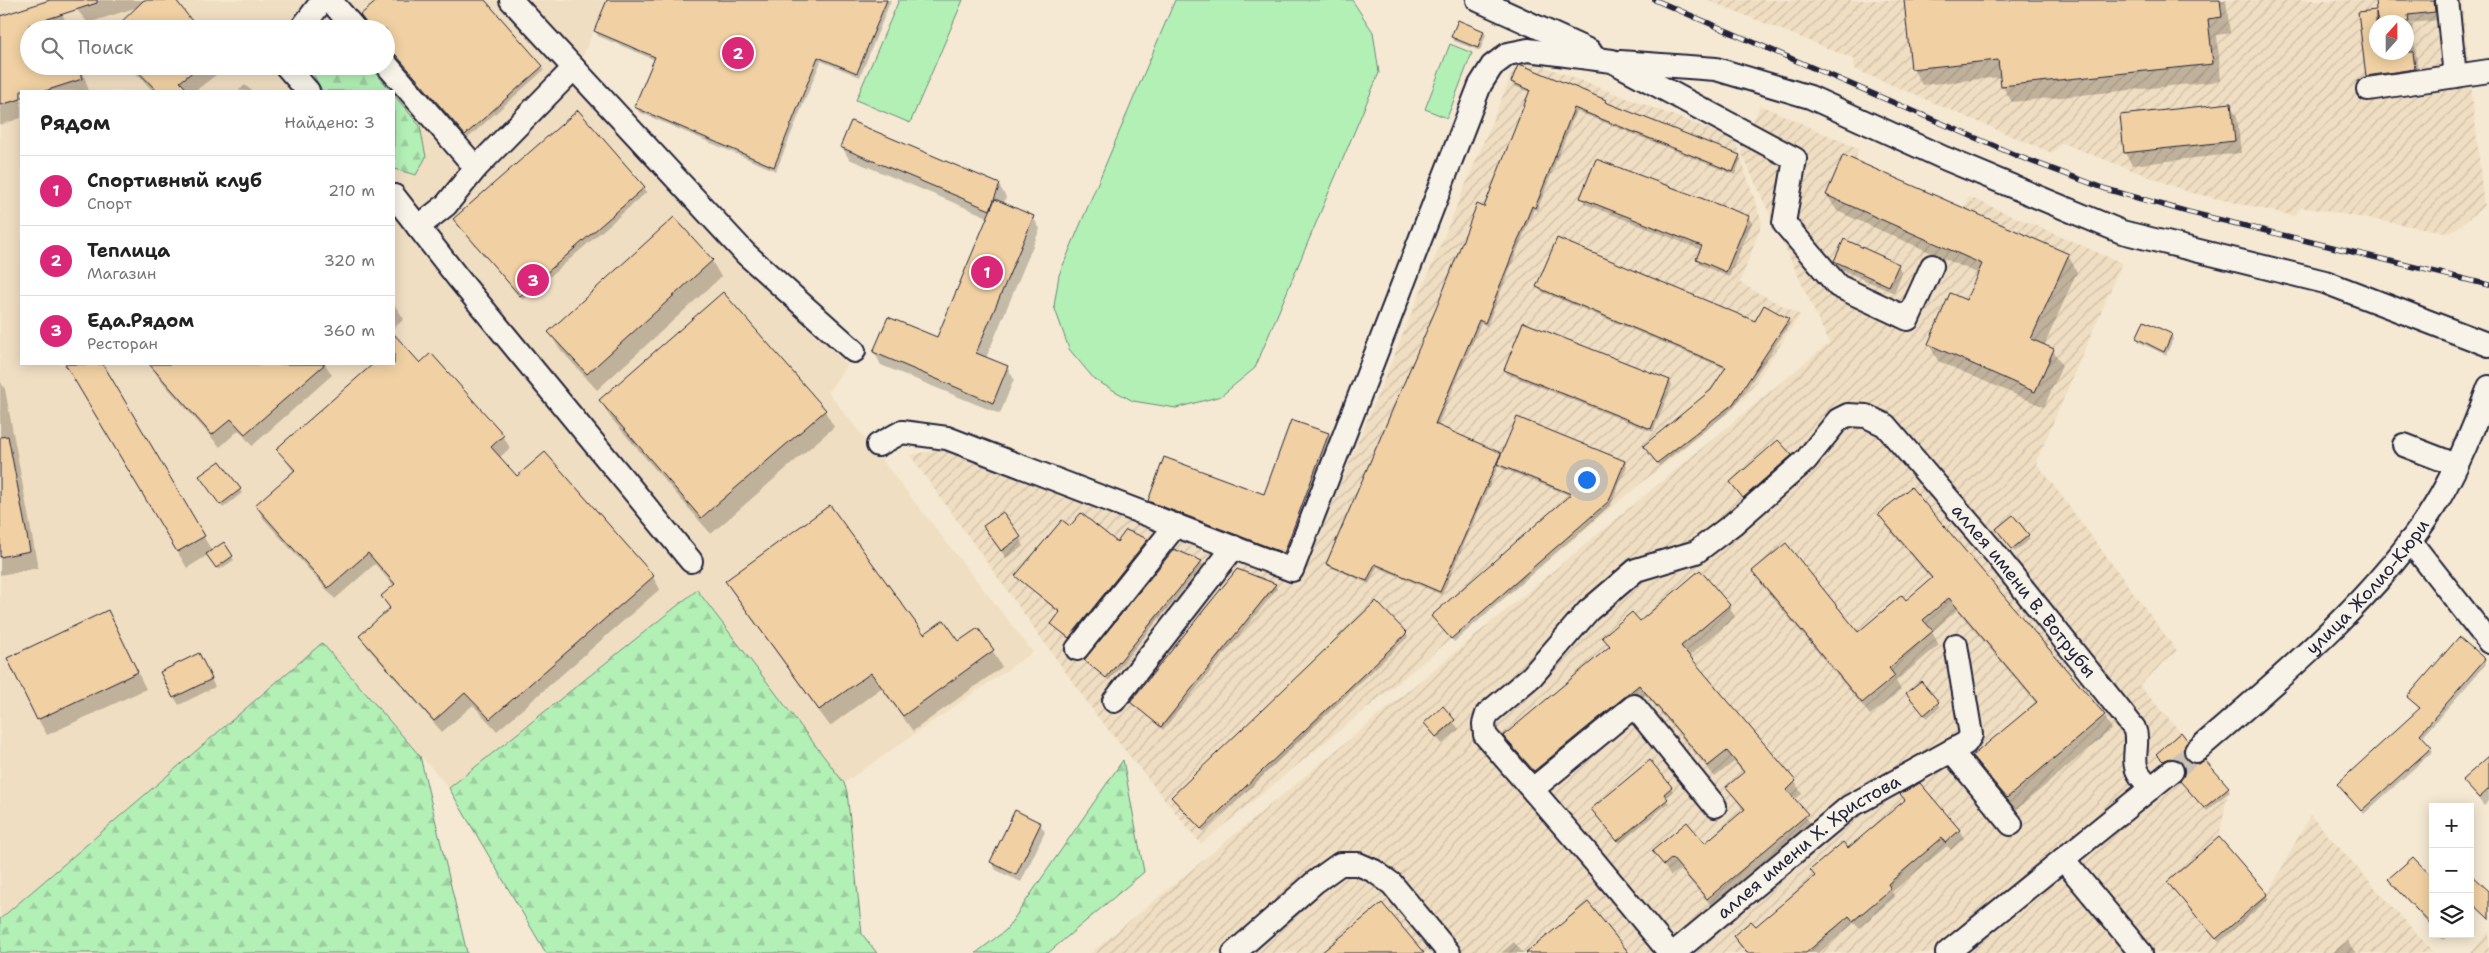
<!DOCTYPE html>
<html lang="ru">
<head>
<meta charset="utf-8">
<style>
  body { margin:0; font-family:"Shantell Sans",sans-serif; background:#f6f6f6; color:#222 }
  .controls { position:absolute; right:15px; bottom:15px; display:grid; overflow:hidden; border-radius:0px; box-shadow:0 2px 12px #0003 }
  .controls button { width:45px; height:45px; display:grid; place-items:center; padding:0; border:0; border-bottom:1px solid #e0e0e0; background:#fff; color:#222; font:25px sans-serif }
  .compass { position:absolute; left:2369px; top:15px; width:45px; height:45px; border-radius:50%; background:#fff; box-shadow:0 2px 12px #0003; rotate:21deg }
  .you { position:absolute; left:1586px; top:479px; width:18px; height:18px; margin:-12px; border:4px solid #fff; border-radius:50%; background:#1a73e8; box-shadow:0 0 0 8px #1a73e833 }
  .badge { display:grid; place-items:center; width:32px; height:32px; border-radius:50%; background:#db2777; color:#fff; font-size:16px; font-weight:700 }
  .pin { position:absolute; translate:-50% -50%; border:2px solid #fff; box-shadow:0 1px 5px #0006 }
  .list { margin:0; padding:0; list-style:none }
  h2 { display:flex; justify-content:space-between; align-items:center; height:65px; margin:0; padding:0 20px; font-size:21px }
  h2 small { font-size:16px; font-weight:400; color:#767676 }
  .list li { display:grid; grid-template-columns:32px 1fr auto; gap:15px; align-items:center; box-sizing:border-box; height:70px; padding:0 20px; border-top:1px solid #e0e0e0 }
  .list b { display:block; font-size:19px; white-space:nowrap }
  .list p { margin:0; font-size:16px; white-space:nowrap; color:#767676 }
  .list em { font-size:16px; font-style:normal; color:#767676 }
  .icon { flex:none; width:28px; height:28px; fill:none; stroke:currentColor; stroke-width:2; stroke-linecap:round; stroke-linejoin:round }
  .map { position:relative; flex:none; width:2489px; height:953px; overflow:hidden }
  .search { position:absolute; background:#fff; box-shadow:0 2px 12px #0003; left:20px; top:20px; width:375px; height:55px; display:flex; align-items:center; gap:12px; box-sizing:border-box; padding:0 18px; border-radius:28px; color:#767676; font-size:19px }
  .panel { position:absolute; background:#fff; box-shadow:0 2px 12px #0003; left:20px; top:90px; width:375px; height:275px; border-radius:0px }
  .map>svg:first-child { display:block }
  .built { fill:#f0dec2; fill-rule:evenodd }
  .industrial { fill:url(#industrial-furrows); fill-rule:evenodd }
  .forest { fill:url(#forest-firs); stroke:#6a8978 }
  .pitch { fill:#b3f0b6; stroke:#6a8978 }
  .shadow { fill:#0003; fill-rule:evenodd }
  .building { fill:#f1d1a3; stroke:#22223b }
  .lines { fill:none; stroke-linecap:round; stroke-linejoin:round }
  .minor-tunnel { stroke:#cbc1b5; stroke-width:22; stroke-dasharray:22 11; stroke-linecap:butt }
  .minor-casing { stroke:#22223b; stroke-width:26 }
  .minor { stroke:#f7f3e8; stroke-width:22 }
  .rail-casing { stroke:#22223b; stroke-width:5.5 }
  .rail { stroke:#f7f3e8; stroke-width:4; stroke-dasharray:11; stroke-linecap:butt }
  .labels { text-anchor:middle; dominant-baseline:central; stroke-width:5; stroke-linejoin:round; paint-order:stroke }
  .street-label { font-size:18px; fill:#22223b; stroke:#f7f3e8 }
</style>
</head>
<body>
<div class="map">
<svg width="2489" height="953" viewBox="0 0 2489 953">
  <defs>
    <pattern id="industrial-furrows" width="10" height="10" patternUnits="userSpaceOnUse" patternTransform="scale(1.25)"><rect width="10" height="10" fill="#f0dec2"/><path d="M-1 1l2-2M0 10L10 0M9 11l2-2" fill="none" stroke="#cebea8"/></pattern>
    <pattern id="forest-firs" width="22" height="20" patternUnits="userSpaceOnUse" patternTransform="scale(1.25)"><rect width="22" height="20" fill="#b3f0b6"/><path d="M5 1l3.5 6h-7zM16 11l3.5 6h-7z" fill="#9ace9d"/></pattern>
  </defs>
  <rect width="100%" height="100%" fill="#f5e9d3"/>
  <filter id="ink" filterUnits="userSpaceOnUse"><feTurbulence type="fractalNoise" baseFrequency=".02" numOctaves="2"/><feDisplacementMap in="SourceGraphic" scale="10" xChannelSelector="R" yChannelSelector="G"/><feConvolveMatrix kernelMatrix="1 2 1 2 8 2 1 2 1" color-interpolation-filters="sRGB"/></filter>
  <g filter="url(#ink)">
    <path class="built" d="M0 0H607L582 58 847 365 828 392 1033 652 844 783 697 590 449 788 322 643 0 919ZM29 29H386V66H29ZM21 91H394V364H21Z"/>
    <path class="industrial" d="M1707 0H2462L2484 206 2451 233 2301 207 2294 216 2188 192 2062 143 2052 153 1854 69V59ZM2376 22H2406V52H2376Z
      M1519 57 1735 139 1762 223 1740 283 1800 315 1745 398 1201 844 1097 716 910 455 950 448 1298 585Z
      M1760 105 1859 149 1855 160 1964 208 1969 197 2122 263 2036 462 2177 651 2139 685 2229 787 2219 837 2268 894 2310 815 2434 953H1091L1829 343 1741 152Z
      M2489 931V953H2471Z"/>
    <path class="forest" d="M309 66H370L391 91H322Z
      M394 95 420 126 426 157 416 175 394 169Z
      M697 590 844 783 847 792 862 934 877 953H546L449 788Z
      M322 643 420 756 467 953H0V919Z
      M1123 760 1144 872 1048 953H976L1006 930Z"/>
    <path class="pitch" d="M899 0H963L910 123 856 100Z
      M1175 0H1352L1373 32 1379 73 1255 368 1221 396 1176 408 1133 401 1095 380 1069 349 1054 306 1059 275Z
      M1450 44 1472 53 1447 118 1425 109Z"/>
    <path class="shadow" d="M56 0 69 29H29V66H81L89 91H21V118L0 125V17Z
      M69 0H174L138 7 88 23Z
      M380 0H483L544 70 468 138 399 59 386 48V29H370L362 15Z
      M608 0H891L860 77 821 61 776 171 639 112 636 107 655 60 598 36 595 31Z
      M1905 0H2226L2230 33 2217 35 2221 81 2012 102 2002 86 2001 77 1922 85 1913 69Z
      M2376 0H2440L2439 20 2412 23 2419 77 2371 84 2367 76 2359 13 2378 11ZM2376 22H2406V52H2376Z
      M1484 32 1486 35 1480 51 1454 41 1452 37Z
      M129 66H223L224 69 195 91H153Z
      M1512 82 1605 101 1607 104 1739 156 1741 159 1735 175 1576 111 1537 211 1534 209 1487 326 1481 323 1437 427 1500 454 1502 457 1517 419 1625 462 1627 466 1611 505 1454 642 1435 620 1571 496 1501 468 1499 464 1442 595 1377 567 1369 584 1330 567 1328 563 1485 208 1530 92 1514 86Z
      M245 85 252 91H238Z
      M2230 104 2237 117 2241 153 2132 165 2125 153 2121 116Z
      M842 147 999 185 1006 197 1004 204 1033 217 1040 229 986 358 1007 367 1014 379 1000 414 881 365 874 352 938 339 988 217 849 159Z
      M644 188 647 192 523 300 454 219Z
      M1827 195 2068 255 2077 272 2044 346 2053 350 2062 366 2044 407 1938 361 1929 344 1967 301 1979 274 1837 211Z
      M1582 198 1748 217 1752 223 1729 277 1701 265 1697 259 1702 250 1585 204Z
      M712 261 721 277 597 390 559 348 549 332Z
      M1836 261 1898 265 1902 273 1894 293 1840 269Z
      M1538 287 1755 322 1788 320 1790 324 1734 408 1659 466 1646 450 1712 391 1726 369 1540 291Z
      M394 304 404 319 394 328Z
      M1524 323 1670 381 1672 385 1653 432 1507 374 1505 370Z
      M2171 335 2173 339 2166 355 2139 342 2137 338Z
      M394 336 420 365 503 436 510 448 499 458 517 478 653 577 660 589 497 731 473 705 442 732 368 648 361 636 391 609 383 596 394 586 375 564 335 599 263 518 256 505 294 472 278 449 375 364H394Z
      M67 364H101L212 551 223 544 234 560 219 570 208 555 187 568Z
      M325 364 332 375 252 446 239 430 220 447 158 377 151 365Z
      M0 381 5 389 38 568 0 575Z
      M600 400 825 411 834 427 711 534 610 417Z
      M1328 434 1332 442 1289 560 1154 509 1149 501 1265 495Z
      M1791 456 1793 459 1746 500 1731 483Z
      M219 462 242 493 223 508 202 480Z
      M1911 489 2104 716 2112 729 2015 811 1982 770 1974 757 2037 704 1957 610 1932 632 1939 645 1896 681 1901 690 1870 715 1761 584 1754 571 1858 634 1906 602 1932 580 1888 528 1880 515Z
      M1070 528 1117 544 1147 540 1149 544 1071 641 1052 624 1060 614 1017 576Z
      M1999 533 2028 536 2030 539 2015 552Z
      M989 534 1020 538 1024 546 1006 558Z
      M1201 562 1203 565 1109 680 1087 664 1085 660Z
      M1237 570 1275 585 1277 589 1163 730 1132 702Z
      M726 581 924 636 992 650 1002 667 913 731 881 688 830 726 736 597Z
      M1729 606 1735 617 1688 657 1795 782 1802 794 1794 800 1813 827 1715 910 1680 869 1671 876 1654 851 1705 845 1744 811 1728 788 1744 773 1734 762 1715 777 1646 695 1541 782 1512 748 1505 736 1610 648 1604 637 1640 622Z
      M108 612 146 689 47 735 38 719Z
      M1406 633 1408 637 1204 832 1174 801 1172 797Z
      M2484 660 2486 664 2422 737 2433 751 2364 814 2338 785 2421 710 2409 698Z
      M203 663 215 687 179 705 174 697Z
      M1910 697 1938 703 1940 707 1927 718Z
      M1443 708 1459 729 1442 744 1426 724Z
      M2187 741 2189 745 2185 751 2187 761 2228 788 2230 791 2207 811 2184 785 2186 769 2185 766 2173 761 2166 764 2160 757Z
      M2489 758V801L2484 806 2464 781Z
      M1671 788 1673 791 1665 798 1669 803 1620 843 1594 813Z
      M1040 824 1045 832 1021 882 996 870 992 862Z
      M1959 830 1964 838 1951 850 1947 846 1892 892 1895 897 1859 928 1854 923 1819 953H1746L1734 937 1756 928 1848 850Z
      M2219 839 2269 899 2219 942 2170 886Z
      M2390 879 2433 880V929L2395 887Z
      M2438 934H2450L2443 940Z
      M2347 941 2356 953H2332Z
      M1514 942 1523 953H1501Z"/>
    <path class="building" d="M50 0H97V3L29 25V66H78L82 79 45 91H21V99L0 105V16Z
      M144 0H176L198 29H114Z
      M378 0H485L543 66 465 135 396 55 386 48V29L368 27 360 15Z
      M607 0H887L857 73 818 57 774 167 634 107 655 57 594 31Z
      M1904 0H2220L2222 17 2208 19 2213 64 2001 86 1998 60 1911 69Z
      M2375 0H2434L2435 12 2408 15 2409 22H2378L2376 12V52H2413L2415 69 2366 76 2358 12 2376 10Z
      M1458 20 1484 31 1478 48 1451 37Z
      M1518 65H1522L1606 100 1605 102 1740 155 1733 172 1574 108 1535 208 1532 206 1485 323 1479 320 1435 424 1501 453 1440 592 1375 564 1367 581 1326 564 1438 304 1477 204 1484 207 1530 90 1511 82Z
      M133 66H200L180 82 189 91H157Z
      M2231 103 2235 141 2124 153 2120 115Z
      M578 110 645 187 520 296 453 219Z
      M851 121 1000 184 990 210 840 147Z
      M1843 155 2069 254 2031 339 2054 349 2035 392 1928 344 1950 293 1966 300 1982 264 1826 195Z
      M1596 159 1749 216 1726 272 1696 259 1702 246 1580 198Z
      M995 199 1034 216 976 353 1008 366 993 403 873 352 888 317 937 337Z
      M674 217 713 260 587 374 548 332Z
      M1557 238 1755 321 1764 305 1789 319 1733 404 1657 463 1643 446 1711 390 1726 367 1536 287Z
      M1844 239 1899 264 1889 286 1834 261Z
      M723 292 826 410 701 518 599 400Z
      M2144 321 2172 334 2164 352 2136 338Z
      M1523 322 1670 380 1651 429 1504 370Z
      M394 334 420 363 431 353 504 435 491 447 517 476 545 452 654 576 490 719 465 693 434 721 359 636 390 608 381 596 395 584 368 553 328 588 255 505 295 470 276 449 373 364H394Z
      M65 364H103L205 536 177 552Z
      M149 364H325L245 434 231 419 212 435Z
      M1517 417 1625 461 1609 501 1451 639 1431 616 1571 494 1497 464Z
      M1291 420 1329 433 1284 553 1148 501 1164 457 1264 494Z
      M8 436 30 551 0 557V437Z
      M1778 440 1792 455 1743 498 1730 482Z
      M220 461 241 489 220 505 199 476Z
      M1911 487 2105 715 2007 798 1972 756 2037 702 1949 598 1923 620 1933 631 1889 668 1895 676 1862 703 1752 571 1786 543 1858 632 1902 595 1906 600 1932 578 1878 514Z
      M830 505 924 634 944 620 959 641 978 628 994 650 903 716 871 673 819 710 725 581Z
      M1003 512 1021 537 1001 551 983 526Z
      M1081 513 1117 542 1126 530 1148 539 1069 638 1051 624 1060 612 1015 576 1062 520 1070 526Z
      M2013 515 2029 535 2012 549 1996 529Z
      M224 542 233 556 216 568 206 554Z
      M1174 549 1202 561 1106 678 1084 660Z
      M1237 569 1276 584 1161 727 1130 702Z
      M1700 570 1730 605 1681 646 1796 781 1787 790 1808 814 1707 899 1672 858 1664 865 1652 851 1687 822 1705 843 1745 809 1726 787 1744 772 1727 751 1708 766 1639 685 1534 771 1503 736 1610 646 1602 637 1632 612 1640 621Z
      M1376 601 1407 633 1201 829 1171 797Z
      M108 610 138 672 37 720 7 658Z
      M2459 637 2485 659 2420 734 2432 747 2361 811 2337 784 2420 708 2407 697Z
      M199 653 212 679 173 698 160 672Z
      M1921 681 1939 702 1924 715 1906 693Z
      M1443 706 1455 720 1436 737 1424 723Z
      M2181 732 2188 741 2184 747 2183 754 2186 760 2198 764 2205 760 2229 787 2204 808 2180 781 2185 769 2182 762 2170 758 2163 761 2156 754Z
      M2489 756V789L2479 798 2462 780Z
      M1650 760 1672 787 1664 794 1668 799 1617 841 1591 809Z
      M1920 783 1960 830 1945 843 1942 838 1888 884 1891 889 1853 921 1849 916 1806 953H1747L1733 936 1751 921 1756 926 1815 876 1810 870 1843 842 1848 848 1905 800 1900 794Z
      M1015 810 1041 823 1016 875 990 862Z
      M2219 837 2268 894 2216 939 2167 882Z
      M2413 857 2433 878V927L2388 879Z
      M2470 873 2489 891V919L2470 901Z
      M1588 902 1629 953H1526Z
      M1382 903 1424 953H1321Z"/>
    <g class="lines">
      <path class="minor-tunnel" d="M2172 771 2196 751"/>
      <g class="minor-casing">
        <g id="minor">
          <path d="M330 0 355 29"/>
          <path d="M511 0 746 254 854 351"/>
          <path d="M1478 0 1590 51"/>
          <path d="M2447 0 2455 76"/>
          <path d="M301 29 323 0"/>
          <path d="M1620 62 1716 69 1810 97 1944 158 2122 232 2325 282 2489 345"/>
          <path d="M386 64 476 168 446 205 418 227"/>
          <path d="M286 66 308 91"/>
          <path d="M2368 89 2489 71"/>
          <path d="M476 168 574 68"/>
          <path d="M394 196 458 278 691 561"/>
          <path d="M878 445 902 432 947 438 1292 570 1480 85 1492 66 1508 54 1528 50 1612 61 1795 159 1784 223 1838 286 1908 319 1932 266"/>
          <path d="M2404 445 2456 465"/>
          <path d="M2410 541 2489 642"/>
          <path d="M1956 645 1971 735 1966 743 1951 751 2011 824"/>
          <path d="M1077 649 1176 525"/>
          <path d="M1114 701 1234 547"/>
          <path id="s1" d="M2196 751C2277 681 2377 598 2434 507 2457 470 2474 428 2489 387"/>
          <path d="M1533 789 1634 706 1715 806"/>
          <path d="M2063 859 2141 953"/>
          <path d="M1234 953 1315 882 1340 864H1358L1374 871 1392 884 1449 953"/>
          <path id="s2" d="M1670 953 1594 861 1485 735 1484 724 1487 714 1532 676 1588 611 1636 570 1696 552 1733 524 1806 460 1838 420 1848 415 1866 416 1885 425 1994 552 2134 728C2140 742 2131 759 2138 772 2141 778 2147 783 2151 788"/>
          <path id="s3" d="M1674 953 1849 807 1951 751"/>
          <path d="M1947 953 2172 771"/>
        </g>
      </g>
      <use href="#minor" class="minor"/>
      <g class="rail-casing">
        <path id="rail" d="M1655 0 2020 157 2106 189 2188 212 2489 285"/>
      </g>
      <use href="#rail" class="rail"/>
    </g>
  </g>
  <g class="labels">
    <g class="street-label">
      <text stroke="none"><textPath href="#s1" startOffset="238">улица Жолио-Кюри</textPath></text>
      <text stroke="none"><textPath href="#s2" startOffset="1039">аллея имени В. Вотрубы</textPath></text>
      <text stroke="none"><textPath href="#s3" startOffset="172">аллея имени Х. Христова</textPath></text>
    </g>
  </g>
</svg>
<div class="controls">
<button>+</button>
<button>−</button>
<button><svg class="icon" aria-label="layers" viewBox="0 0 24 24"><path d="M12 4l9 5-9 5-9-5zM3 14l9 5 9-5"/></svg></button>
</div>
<svg class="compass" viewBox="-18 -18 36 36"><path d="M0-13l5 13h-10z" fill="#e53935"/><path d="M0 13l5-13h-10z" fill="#767676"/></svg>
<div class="you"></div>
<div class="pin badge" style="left:987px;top:272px">1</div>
<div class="pin badge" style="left:738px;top:53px">2</div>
<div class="pin badge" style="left:533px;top:280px">3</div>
<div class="search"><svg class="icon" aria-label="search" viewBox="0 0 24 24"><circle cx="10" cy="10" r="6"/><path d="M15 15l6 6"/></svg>Поиск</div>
<section class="panel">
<h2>Рядом<small>Найдено: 3</small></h2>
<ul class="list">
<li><span class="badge">1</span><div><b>Спортивный клуб</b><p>Спорт</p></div><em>210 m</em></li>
<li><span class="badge">2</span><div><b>Теплица</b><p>Магазин</p></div><em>320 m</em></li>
<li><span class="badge">3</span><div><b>Еда.Рядом</b><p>Ресторан</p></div><em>360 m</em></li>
</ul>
</section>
</div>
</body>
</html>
